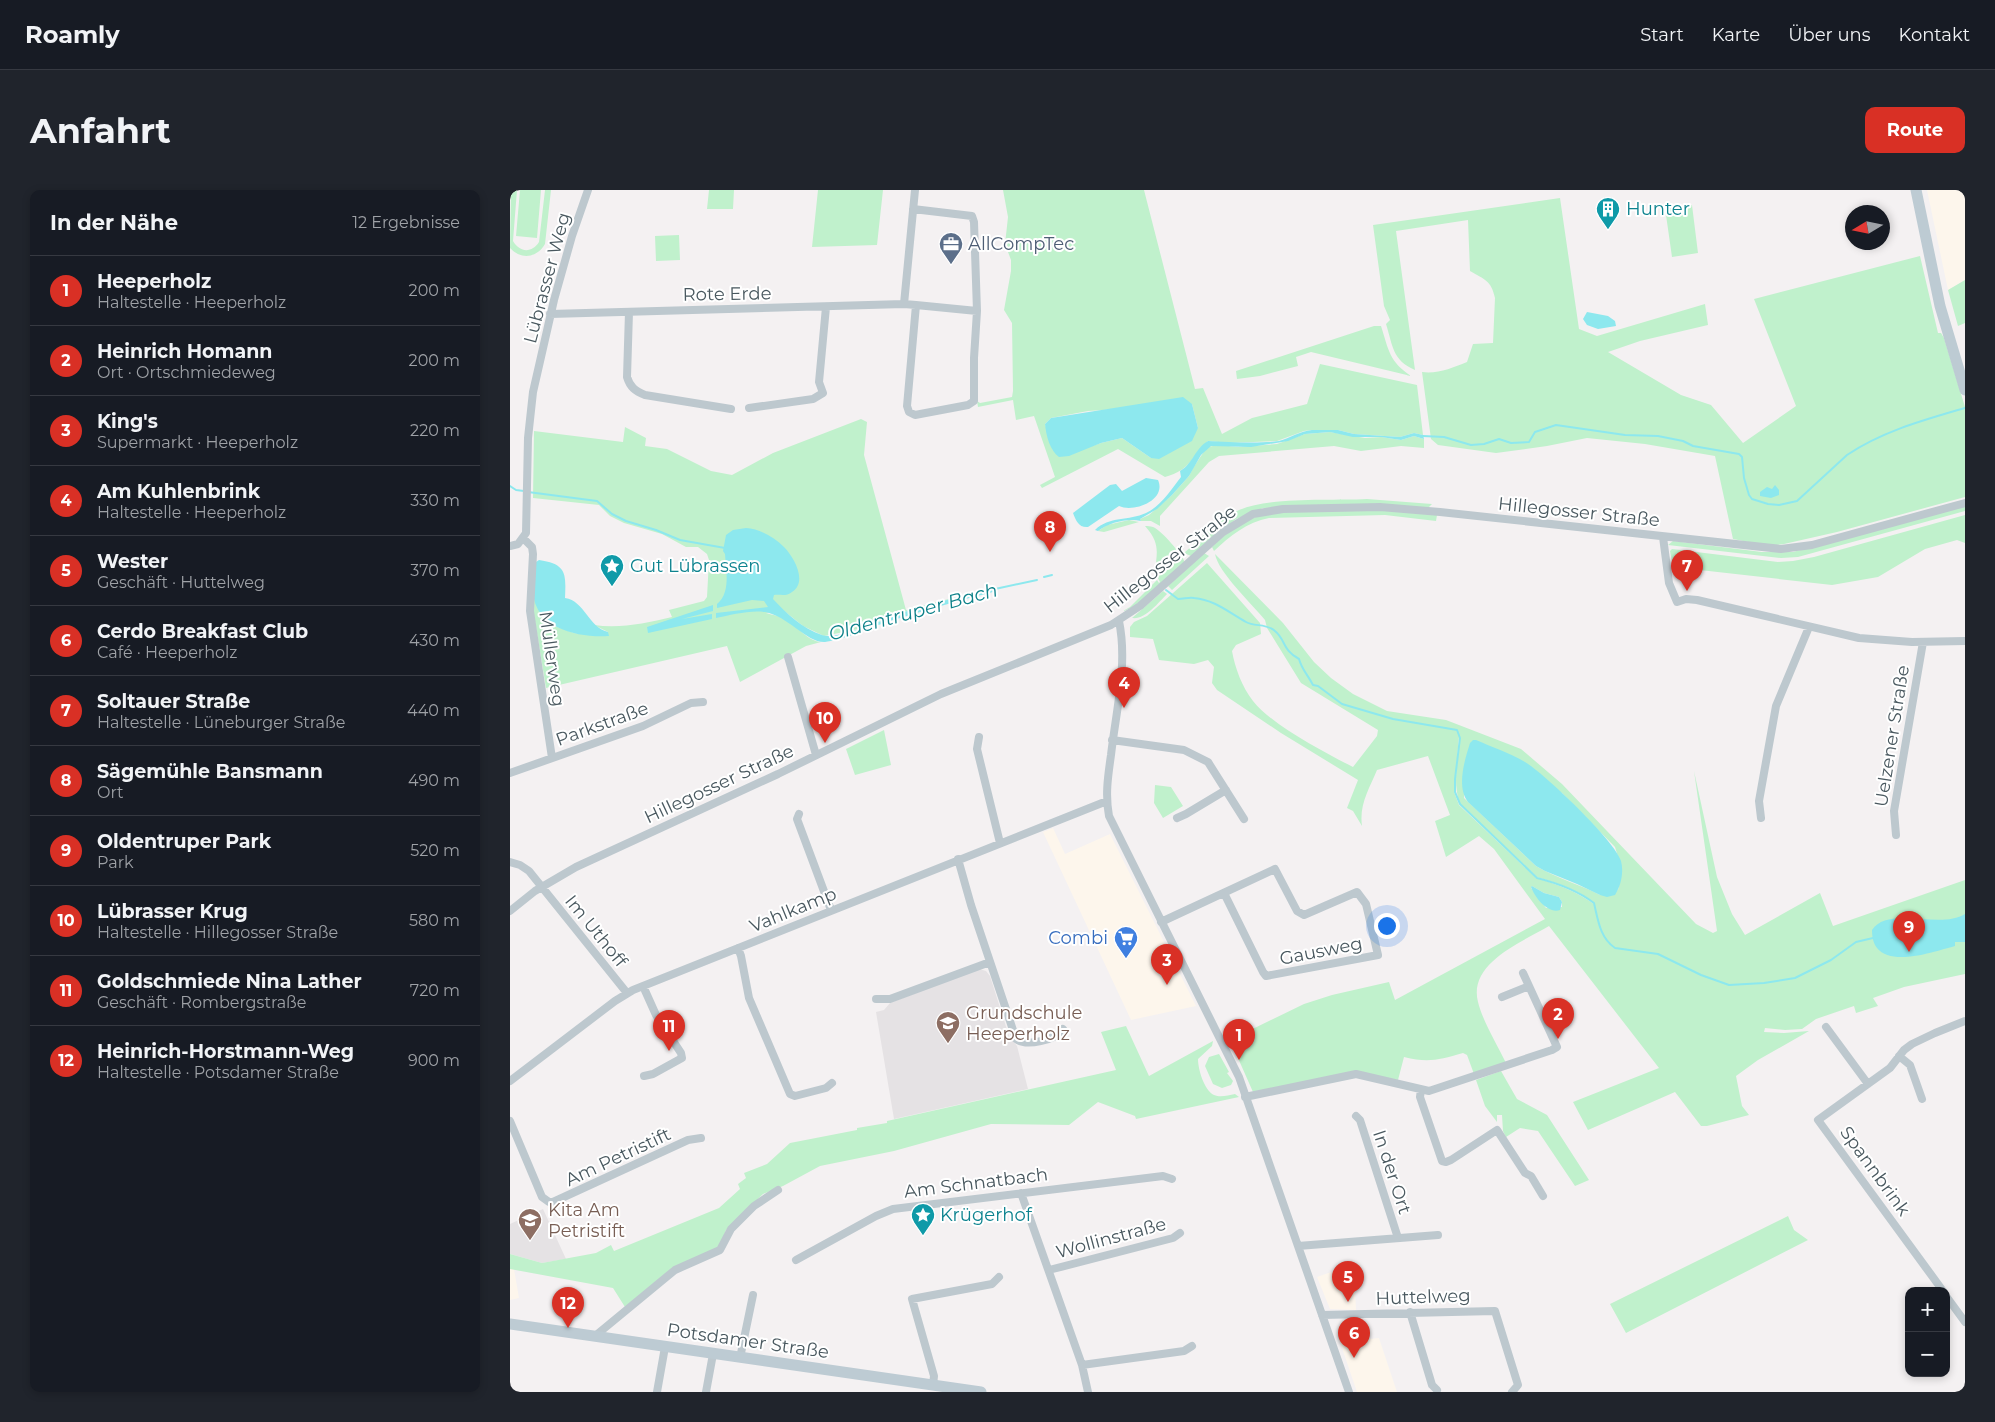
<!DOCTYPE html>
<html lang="de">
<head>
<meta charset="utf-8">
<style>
  body { margin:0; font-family:Montserrat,sans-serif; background:#20242c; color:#f1f3f6 }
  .controls { position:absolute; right:15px; bottom:15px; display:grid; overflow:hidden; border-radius:10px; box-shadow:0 2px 8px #0003 }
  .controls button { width:45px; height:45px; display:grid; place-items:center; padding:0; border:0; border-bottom:1px solid #363941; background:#171b24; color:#f1f3f6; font:25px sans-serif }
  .compass { position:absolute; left:1335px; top:15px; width:45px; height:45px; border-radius:50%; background:#171b24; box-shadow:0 2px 8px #0003; rotate:260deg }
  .you { position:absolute; left:876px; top:735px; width:18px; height:18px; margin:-12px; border:4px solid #fff; border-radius:50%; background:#1a73e8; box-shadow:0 0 0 8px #1a73e833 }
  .badge { display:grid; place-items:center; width:32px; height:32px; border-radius:50%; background:#d93025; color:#fff; font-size:16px; font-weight:700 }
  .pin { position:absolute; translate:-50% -41px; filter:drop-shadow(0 1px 2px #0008) }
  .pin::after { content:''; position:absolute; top:26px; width:18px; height:15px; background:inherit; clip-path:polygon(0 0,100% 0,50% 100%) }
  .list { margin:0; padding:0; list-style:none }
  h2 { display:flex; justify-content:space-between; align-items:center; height:65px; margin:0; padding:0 20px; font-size:21px }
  h2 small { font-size:16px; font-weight:400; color:#9ea1a6 }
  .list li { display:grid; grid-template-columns:32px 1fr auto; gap:15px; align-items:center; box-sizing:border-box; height:70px; padding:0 20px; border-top:1px solid #363941 }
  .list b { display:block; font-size:19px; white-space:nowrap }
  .list p { margin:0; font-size:16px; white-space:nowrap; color:#9ea1a6 }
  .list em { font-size:16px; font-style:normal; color:#9ea1a6 }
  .map { position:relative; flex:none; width:1455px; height:1202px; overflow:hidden; border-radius:10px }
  header { display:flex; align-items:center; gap:30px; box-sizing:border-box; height:70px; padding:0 25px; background:#171b24; border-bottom:1px solid #363941 }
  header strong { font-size:24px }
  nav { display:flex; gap:28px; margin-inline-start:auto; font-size:18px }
  .intro { display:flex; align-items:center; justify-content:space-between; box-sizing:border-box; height:120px; padding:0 30px }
  h1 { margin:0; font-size:35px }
  .button { padding:12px 22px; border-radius:10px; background:#d93025; color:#fff; font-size:18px; font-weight:700 }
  main { display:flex; gap:30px; padding:0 30px }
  aside { flex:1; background:#171b24; border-radius:10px; box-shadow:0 2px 8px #0003 }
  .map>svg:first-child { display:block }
  .commercial { fill:#fdf6ec }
  .education { fill:#e5e2e4 }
  .green { fill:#c0f1cc; fill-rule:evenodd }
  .water { fill:#8de8ee }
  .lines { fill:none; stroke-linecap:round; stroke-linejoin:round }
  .stream { stroke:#8de8ee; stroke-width:2 }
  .street { stroke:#bdc8ce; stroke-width:8 }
  .secondary { stroke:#bdcbd3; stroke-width:11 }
  .labels { text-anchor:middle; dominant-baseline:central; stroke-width:4; stroke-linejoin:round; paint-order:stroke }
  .culture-label { font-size:18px; fill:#0d838f; stroke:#fff; text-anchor:start }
  .service-label { font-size:18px; fill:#4e5e75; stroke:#fff; text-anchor:start }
  .street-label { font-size:18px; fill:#49585f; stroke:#fff }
  .shop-label { font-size:18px; fill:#366cbe; stroke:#fff; text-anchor:end }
  .education-label { font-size:18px; fill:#785e54; stroke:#fff; text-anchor:start }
  .water-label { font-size:19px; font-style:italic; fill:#0c8189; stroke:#fff }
</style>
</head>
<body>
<header>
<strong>Roamly</strong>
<nav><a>Start</a><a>Karte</a><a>Über uns</a><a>Kontakt</a></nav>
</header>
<div class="intro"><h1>Anfahrt</h1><a class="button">Route</a></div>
<main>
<aside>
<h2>In der Nähe<small>12 Ergebnisse</small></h2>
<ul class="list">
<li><span class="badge">1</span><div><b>Heeperholz</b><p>Haltestelle · Heeperholz</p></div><em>200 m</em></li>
<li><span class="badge">2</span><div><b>Heinrich Homann</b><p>Ort · Ortschmiedeweg</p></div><em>200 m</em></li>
<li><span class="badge">3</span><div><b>King's</b><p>Supermarkt · Heeperholz</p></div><em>220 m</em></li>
<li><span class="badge">4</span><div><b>Am Kuhlenbrink</b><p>Haltestelle · Heeperholz</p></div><em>330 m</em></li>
<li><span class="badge">5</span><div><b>Wester</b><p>Geschäft · Huttelweg</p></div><em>370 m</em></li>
<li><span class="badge">6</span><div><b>Cerdo Breakfast Club</b><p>Café · Heeperholz</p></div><em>430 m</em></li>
<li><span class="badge">7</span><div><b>Soltauer Straße</b><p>Haltestelle · Lüneburger Straße</p></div><em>440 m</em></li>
<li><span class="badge">8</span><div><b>Sägemühle Bansmann</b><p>Ort</p></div><em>490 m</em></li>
<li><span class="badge">9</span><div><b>Oldentruper Park</b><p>Park</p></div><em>520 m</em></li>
<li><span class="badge">10</span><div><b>Lübrasser Krug</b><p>Haltestelle · Hillegosser Straße</p></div><em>580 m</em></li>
<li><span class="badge">11</span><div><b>Goldschmiede Nina Lather</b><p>Geschäft · Rombergstraße</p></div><em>720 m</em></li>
<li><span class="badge">12</span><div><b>Heinrich-Horstmann-Weg</b><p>Haltestelle · Potsdamer Straße</p></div><em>900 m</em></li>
</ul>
</aside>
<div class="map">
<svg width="1455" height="1202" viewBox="0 0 1455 1202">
  <rect width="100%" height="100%" fill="#f4f1f2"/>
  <path class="commercial" d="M1417 0H1455V90L1438 100Z
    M543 638 555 664 600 644 686 816 621 830 533 642Z
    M844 1074 846 1120 820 1119 807 1087Z
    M0 1079H4L9 1108 0 1110Z
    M869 1148 887 1202H847L830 1152Z"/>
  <path class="education" d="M469 779 476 781 480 786 499 846 507 856 518 899 384 929 366 822 374 820 380 813Z
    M33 1019 56 1069 32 1073 0 1064V1034Z"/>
  <path class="green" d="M1 0H7L3 51C10 63 22 63 29 52L35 0H41L35 54C27 68 11 70 0 58Z
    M10 0H31L27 48 6 46Z
    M199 0H224L223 19H197Z
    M308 0H373L367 55 302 57Z
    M493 0H634L685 199 693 198 712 244 742 228 797 214 810 174 907 195 913 245 904 243 890 247 844 244 828 240H802L794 241 767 251 718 253 698 251C679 269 682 279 655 287L608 259 532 298 530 295 545 287 524 226 506 230 503 210 468 217 467 211 470 213 502 207 503 201 502 133 494 120 501 81V70L495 54 498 27ZM682 214 688 238 641 268 612 248 591 253 570 260H543L535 234 541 228 578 221Z
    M1050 8 1069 139 1087 146 1195 114 1198 135 1130 151 1098 162 1171 205 1201 215 1233 253 1286 216 1244 109 1410 66 1428 143H1431L1434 148 1455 217V307L1327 342 1274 354 1259 356 1223 349 1205 266 1135 254 1077 248 1037 256 986 263 928 255 921 249 912 182C928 184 942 178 957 172L963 154 983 153 985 108C981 90 975 90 960 81L958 30 886 41 905 180C882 170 883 156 876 134L880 130 874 116 863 35Z
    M1182 15 1188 63 1162 67 1155 18Z
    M169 45 170 70 146 71 145 46Z
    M1455 90V133L1448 136 1438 100Z
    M864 136H871C879 161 879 171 901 186L801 162 786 167 788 176 750 186 727 189 726 181Z
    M351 229 357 232 354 265 396 420 485 397 400 420 374 429 358 437 314 446 293 436 273 420 256 423C263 425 270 426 276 430 288 436 297 451 311 452L296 456 230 492 217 456 36 498 23 419V404L45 436 64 443 88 446 98 442 84 435C110 439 136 433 162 427L159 420 194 411 197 407 199 370 197 364 188 357H176L152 344 114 333 100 326 89 315 23 308 24 241 113 252 115 237 136 248 135 256 157 259 201 281 222 285 263 263Z
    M820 242 855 248 871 247 891 250 904 246 914 249V258L891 256 851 261 824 256 709 266 699 272 650 326V336L641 331H631L630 329 639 325 662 305 679 286 683 278 697 257 709 255 728 257 767 254 795 244Z
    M857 309 922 314 918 318 855 314 753 318 726 329 681 366 674 363C690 349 706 332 725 322 756 306 821 311 857 309Z
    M1455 316V321L1288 367 1271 368 1158 355 1163 351 1252 362H1283Z
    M854 320 887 321 927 325 926 331 875 325 759 328C737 332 720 346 704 361L702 357C714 345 730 332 746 327 780 317 819 321 854 320Z
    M1455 325V353L1447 350 1415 359 1368 387 1322 395 1163 377 1160 361 1162 359 1268 372 1283 371 1304 367Z
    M619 330 629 332 594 342 588 341 597 335Z
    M635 336C638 336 640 336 643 337 651 340 673 365 675 373 662 384 629 418 613 421L620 417 647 390 649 393 650 392C638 373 658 361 635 336Z
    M694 363 699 366 662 400 658 396Z
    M705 364 773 433 804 472 821 488 843 504 877 521 936 530 1011 559 1052 594 1186 734 1203 743 1207 741 1184 581 1207 687 1222 724 1235 745 1310 703 1323 736 1455 690V784L1394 797 1363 808 1368 816 1346 823 1344 816 1306 829 1292 839 1275 840 1255 838 1254 842 1274 843 1299 841 1248 870 1226 886 1232 916 1239 925 1197 936H1191L1165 902 1078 940 1063 912 1149 878 1039 736C1012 752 958 773 968 812 973 832 987 854 996 873L964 884 957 865 953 863C929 870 918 873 894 867L888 890 846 882 743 902 720 850 794 814 822 805 879 792 885 810 1035 729 984 659 969 646 936 667 925 631 940 625 918 566 867 580C859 599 849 615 852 636L843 621 837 618 848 590 771 543 707 500 702 493 704 477 698 470 684 474 649 470 643 449 620 447V437L624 432 637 426 697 373 750 433 751 444 726 455 722 461C725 478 732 497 743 511 762 535 815 563 843 577L867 546 868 540 791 493 757 438 755 430C742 414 708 382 705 364ZM949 547 950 548C948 570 942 592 950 614L1027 687C1046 693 1071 700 1084 714 1067 702 1047 694 1026 688L949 615 944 602ZM954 582 1052 603 1105 657 1112 680 1108 700 1090 705C1069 694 1046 688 1026 676L954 608ZM1022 696 1034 703 1049 707 1052 712V717L1036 718 1021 698Z
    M653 401 657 404C648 413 635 430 622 428Z
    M374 540 381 575 345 585 336 559Z
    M645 595 661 597 673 616 653 628 644 613Z
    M616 836 639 886 703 851 702 856 688 869C688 879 694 900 704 905 711 908 718 905 725 904L729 907 626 929 625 926 588 912 559 935 481 934 384 961 310 976 273 996 253 1004 216 1040 211 1053 206 1060 162 1078 115 1117 103 1098 0 1079V1064L32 1073 86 1063 101 1055 104 1061 209 1018 230 999 228 994 236 988 234 983 257 974 280 953 347 940V938L377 933V931L606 880 591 842Z
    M709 864 719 882 717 883 723 891 721 895 712 898 703 894 695 876 699 867Z
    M991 881 1007 909 1037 925 1079 990 1065 996 1028 941 1010 938 996 947 993 941 992 925H987V932L975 916 966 890Z
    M1278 1026 1284 1040 1298 1050 1116 1143 1100 1114Z"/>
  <path class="water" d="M1077 122 1098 126 1105 131 1106 136 1088 139 1077 135 1073 129Z
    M673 207 682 214 688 238 682 251 649 269 641 268 612 248 591 253 559 266 549 267C540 261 536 245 535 234L541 228Z
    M802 240H828L844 244 890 247 904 243 913 245 914 249 904 246 891 250 871 247H843L820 242 795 244 778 251 741 257 701 256 691 265 679 286 662 305 647 319 630 329 631 331C618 328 600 332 588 341L585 340C599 326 619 331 636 323 651 316 661 300 671 287L670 281C683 274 685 258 698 251 717 252 750 254 769 251 780 248 790 241 802 240Z
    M636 288 648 290C657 310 624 323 609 316L578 337C569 338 566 331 563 323L600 295 606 294 612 301Z
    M1265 295 1269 300V305L1261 308 1250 306V302L1257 297 1262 299Z
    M236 338C250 339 264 347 274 357 284 367 298 392 282 402 276 407 270 404 264 405L263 409C276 423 293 439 312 445 329 451 381 426 400 420 428 412 457 405 485 397L487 401C450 410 413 421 377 432 356 439 337 449 315 452 297 453 278 426 255 422 239 420 221 425 206 428V423L258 417 254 411 242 410 207 418V414C221 403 216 380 215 364L213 361 216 345 223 340Z
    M29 370C57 374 56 384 55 408 75 411 78 437 98 442L99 446C69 448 26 439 23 403 22 393 25 382 26 372Z
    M203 415V421L172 429 202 424V429L138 443 137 437Z
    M963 550H966C982 557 1000 563 1015 572 1034 583 1106 652 1111 671 1114 682 1111 696 1105 705L1097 707 1090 705 1067 694 1035 681 1026 676 958 612C946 597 955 569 960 553Z
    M1022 696 1034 703 1049 707 1052 712 1050 720C1038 724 1025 708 1021 697Z
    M1455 724V752H1445V756C1426 761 1382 777 1367 758 1363 753 1362 746 1362 740 1378 715 1430 740 1455 724Z"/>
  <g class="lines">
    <path class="stream" d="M913 246 934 247 961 255 974 254 989 249 1001 253 1019 252 1025 242 1046 235 1115 245 1148 246 1173 251 1183 256 1229 264 1232 267 1234 288 1239 305 1242 309 1258 314 1269 315 1287 311 1337 265C1373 241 1414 230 1455 218
      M0 296 6 300 14 301
      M18 302 87 311 102 324 116 331 146 340 170 350 215 358
      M534 387 542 385
      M485 399 527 390
      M656 400 668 409C674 409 679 407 684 408 705 410 718 422 736 432 745 437 756 433 765 441 776 450 772 460 789 469 792 480 798 485 803 495L808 496 832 514 883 529 947 540 950 548 945 589V602L950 614 1027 688C1047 693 1068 701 1084 713 1088 730 1090 748 1105 758L1148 764 1191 785 1219 795 1254 793 1285 788 1321 770 1346 752 1363 748"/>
    <path class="street" d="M403 19 462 26 464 32 467 121 464 168V211L458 215 405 225 399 222 397 216 406 115 394 114 405 0
      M406 115 467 121
      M119 122 117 187C120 197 125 201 135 205L221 219
      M40 124 394 114
      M239 218 303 209 313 203 309 192 316 117
      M1153 347 1159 393 1167 412 1176 409 1187 410 1349 448 1402 452 1455 451
      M13 348 22 357 23 364 20 421 42 568
      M0 356 8 354 16 343 18 248 23 202 44 110 62 46 78 0
      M609 431C618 474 606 521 601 565 598 586 595 605 599 626L729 887 839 1202
      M278 467 306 565
      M469 547 467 559 490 653
      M602 550 674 560 698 572 734 629
      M0 583 133 536 181 513 193 512
      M289 624 287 629 321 720
      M667 628 676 624 716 600
      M1251 628 1249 611 1266 516 1299 437
      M1386 645 1384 621 1413 452
      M448 669 461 715 506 849C516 857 546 850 553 839
      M0 672 10 675 19 681 117 803
      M0 721 25 701 66 677 268 584 431 504 601 435 630 416 713 342 743 324 773 319 870 317 930 322 1271 359 1302 355 1455 313
      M651 732 765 679 787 721 794 725 847 702 856 714 868 765 756 786 753 782 714 703
      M228 758 231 766 239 808 280 904 285 906 316 898 322 893
      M133 796 146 825 171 863 172 868 143 884 134 886
      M992 807 1019 796
      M366 809H380L480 772
      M1316 837 1358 894
      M1389 866 1400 875 1412 909
      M0 891 105 811 123 800 597 611
      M911 899 910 907 932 971 936 972 941 970 987 940 1015 983 1021 986 1033 1006
      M735 907 846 884 919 901 1042 860 1047 857 1013 783
      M846 926 850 930 888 1048
      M0 931 32 1007 39 1012H43L178 950 191 948
      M511 1003 572 1175 578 1202
      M788 1056 928 1045
      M286 1070 366 1026 383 1019 653 986 662 989
      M539 1080 663 1048 670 1043
      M1433 1101 1308 930 1380 878 1394 860 1402 854 1425 843 1455 831
      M1436 1106 1455 1132
      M900 1122 922 1195 927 1200
      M812 1125 985 1121 1008 1195 1002 1202
      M85 1146 165 1080 210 1060 221 1039 244 1016 268 1000
      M230 1168 243 1105
      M572 1175 674 1161 682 1156
      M423 1195 424 1186 402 1109 482 1094 489 1087
      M147 1202 155 1157
      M196 1202 203 1164"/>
    <path class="secondary" d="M1406 0 1430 116 1455 200
      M0 1134 471 1202"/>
  </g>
  <defs>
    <g id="building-pin" transform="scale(1.25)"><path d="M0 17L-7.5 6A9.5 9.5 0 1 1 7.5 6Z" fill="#0f9aa8" stroke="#fff"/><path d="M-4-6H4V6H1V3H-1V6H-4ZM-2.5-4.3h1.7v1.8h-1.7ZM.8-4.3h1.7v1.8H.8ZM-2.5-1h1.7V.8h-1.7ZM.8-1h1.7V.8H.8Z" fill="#fff"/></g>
    <g id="office-pin" transform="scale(1.25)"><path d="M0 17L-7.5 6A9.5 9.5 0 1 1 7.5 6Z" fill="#5c6f8a" stroke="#fff"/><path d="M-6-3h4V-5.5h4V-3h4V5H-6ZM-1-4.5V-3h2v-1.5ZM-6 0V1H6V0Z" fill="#fff"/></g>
    <g id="sight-pin" transform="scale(1.25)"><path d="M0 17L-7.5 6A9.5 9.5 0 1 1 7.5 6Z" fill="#0f9aa8" stroke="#fff"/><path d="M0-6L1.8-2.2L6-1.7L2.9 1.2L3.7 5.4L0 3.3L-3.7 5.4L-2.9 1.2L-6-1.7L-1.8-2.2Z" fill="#fff"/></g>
    <g id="supermarket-pin" transform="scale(1.25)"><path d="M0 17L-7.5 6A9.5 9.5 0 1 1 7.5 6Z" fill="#3f7fe0" stroke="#fff"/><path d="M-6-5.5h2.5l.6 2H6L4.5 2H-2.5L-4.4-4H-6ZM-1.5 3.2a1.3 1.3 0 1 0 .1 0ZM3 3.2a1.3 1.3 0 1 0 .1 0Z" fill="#fff"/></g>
    <g id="school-pin" transform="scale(1.25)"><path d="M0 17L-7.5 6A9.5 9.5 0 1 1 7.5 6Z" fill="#8d6e63" stroke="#fff"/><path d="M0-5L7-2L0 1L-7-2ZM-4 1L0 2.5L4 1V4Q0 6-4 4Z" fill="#fff"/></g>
  </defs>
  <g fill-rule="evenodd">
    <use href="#building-pin" x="1098" y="19"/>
    <use href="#office-pin" x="441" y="54"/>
    <use href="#sight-pin" x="102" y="376"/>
    <use href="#supermarket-pin" x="616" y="748"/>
    <use href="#school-pin" x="438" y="833"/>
    <use href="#sight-pin" x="413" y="1025"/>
    <use href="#school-pin" x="20" y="1030"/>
  </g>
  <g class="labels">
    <g class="culture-label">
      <text x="1116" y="19">Hunter</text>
      <text x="120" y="376">Gut Lübrassen</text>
      <text x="430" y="1025">Krügerhof</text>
    </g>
    <g class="service-label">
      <text x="458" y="54">AllCompTec</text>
    </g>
    <g class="street-label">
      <text transform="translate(37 88) rotate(-75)">Lübrasser Weg</text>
      <text transform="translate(217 104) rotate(-1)">Rote Erde</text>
      <text transform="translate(1069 322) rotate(6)">Hillegosser Straße</text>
      <text transform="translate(660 369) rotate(-38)">Hillegosser Straße</text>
      <text transform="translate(42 469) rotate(82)">Müllerweg</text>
      <text transform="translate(92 534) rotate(-20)">Parkstraße</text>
      <text transform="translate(1382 546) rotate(-81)">Uelzener Straße</text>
      <text transform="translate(209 594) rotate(-25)">Hillegosser Straße</text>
      <text transform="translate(283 720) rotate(-22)">Vahlkamp</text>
      <text transform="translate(86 741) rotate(51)">Im Uthoff</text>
      <text transform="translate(811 761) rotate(-11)">Gausweg</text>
      <text transform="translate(108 967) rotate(-25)">Am Petristift</text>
      <text transform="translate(1365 981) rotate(54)">Spannbrink</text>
      <text transform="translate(882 982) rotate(72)">In der Ort</text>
      <text transform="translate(466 993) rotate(-7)">Am Schnatbach</text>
      <text transform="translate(601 1048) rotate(-15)">Wollinstraße</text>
      <text transform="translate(913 1107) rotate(-2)">Huttelweg</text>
      <text transform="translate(238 1151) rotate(8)">Potsdamer Straße</text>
    </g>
    <g class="shop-label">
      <text x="598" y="748">Combi</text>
    </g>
    <g class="education-label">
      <text x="456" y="823">Grundschule<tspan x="456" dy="21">Heeperholz</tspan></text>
      <text x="38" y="1020">Kita Am<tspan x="38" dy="21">Petristift</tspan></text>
    </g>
    <g class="water-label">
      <text transform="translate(403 422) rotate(-15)">Oldentruper Bach</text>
    </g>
  </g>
</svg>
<div class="controls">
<button>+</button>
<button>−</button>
</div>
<svg class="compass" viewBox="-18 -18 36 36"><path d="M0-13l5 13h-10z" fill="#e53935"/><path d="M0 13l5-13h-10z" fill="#9ea1a6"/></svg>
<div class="you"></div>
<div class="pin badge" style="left:729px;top:870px">1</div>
<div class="pin badge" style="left:1048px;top:849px">2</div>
<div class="pin badge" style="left:657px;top:795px">3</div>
<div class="pin badge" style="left:614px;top:518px">4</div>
<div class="pin badge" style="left:838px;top:1112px">5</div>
<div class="pin badge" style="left:844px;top:1168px">6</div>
<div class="pin badge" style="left:1177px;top:401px">7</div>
<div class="pin badge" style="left:540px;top:362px">8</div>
<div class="pin badge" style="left:1399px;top:762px">9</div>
<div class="pin badge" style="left:315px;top:553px">10</div>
<div class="pin badge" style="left:159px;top:861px">11</div>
<div class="pin badge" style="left:58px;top:1138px">12</div>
</div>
</main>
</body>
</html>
